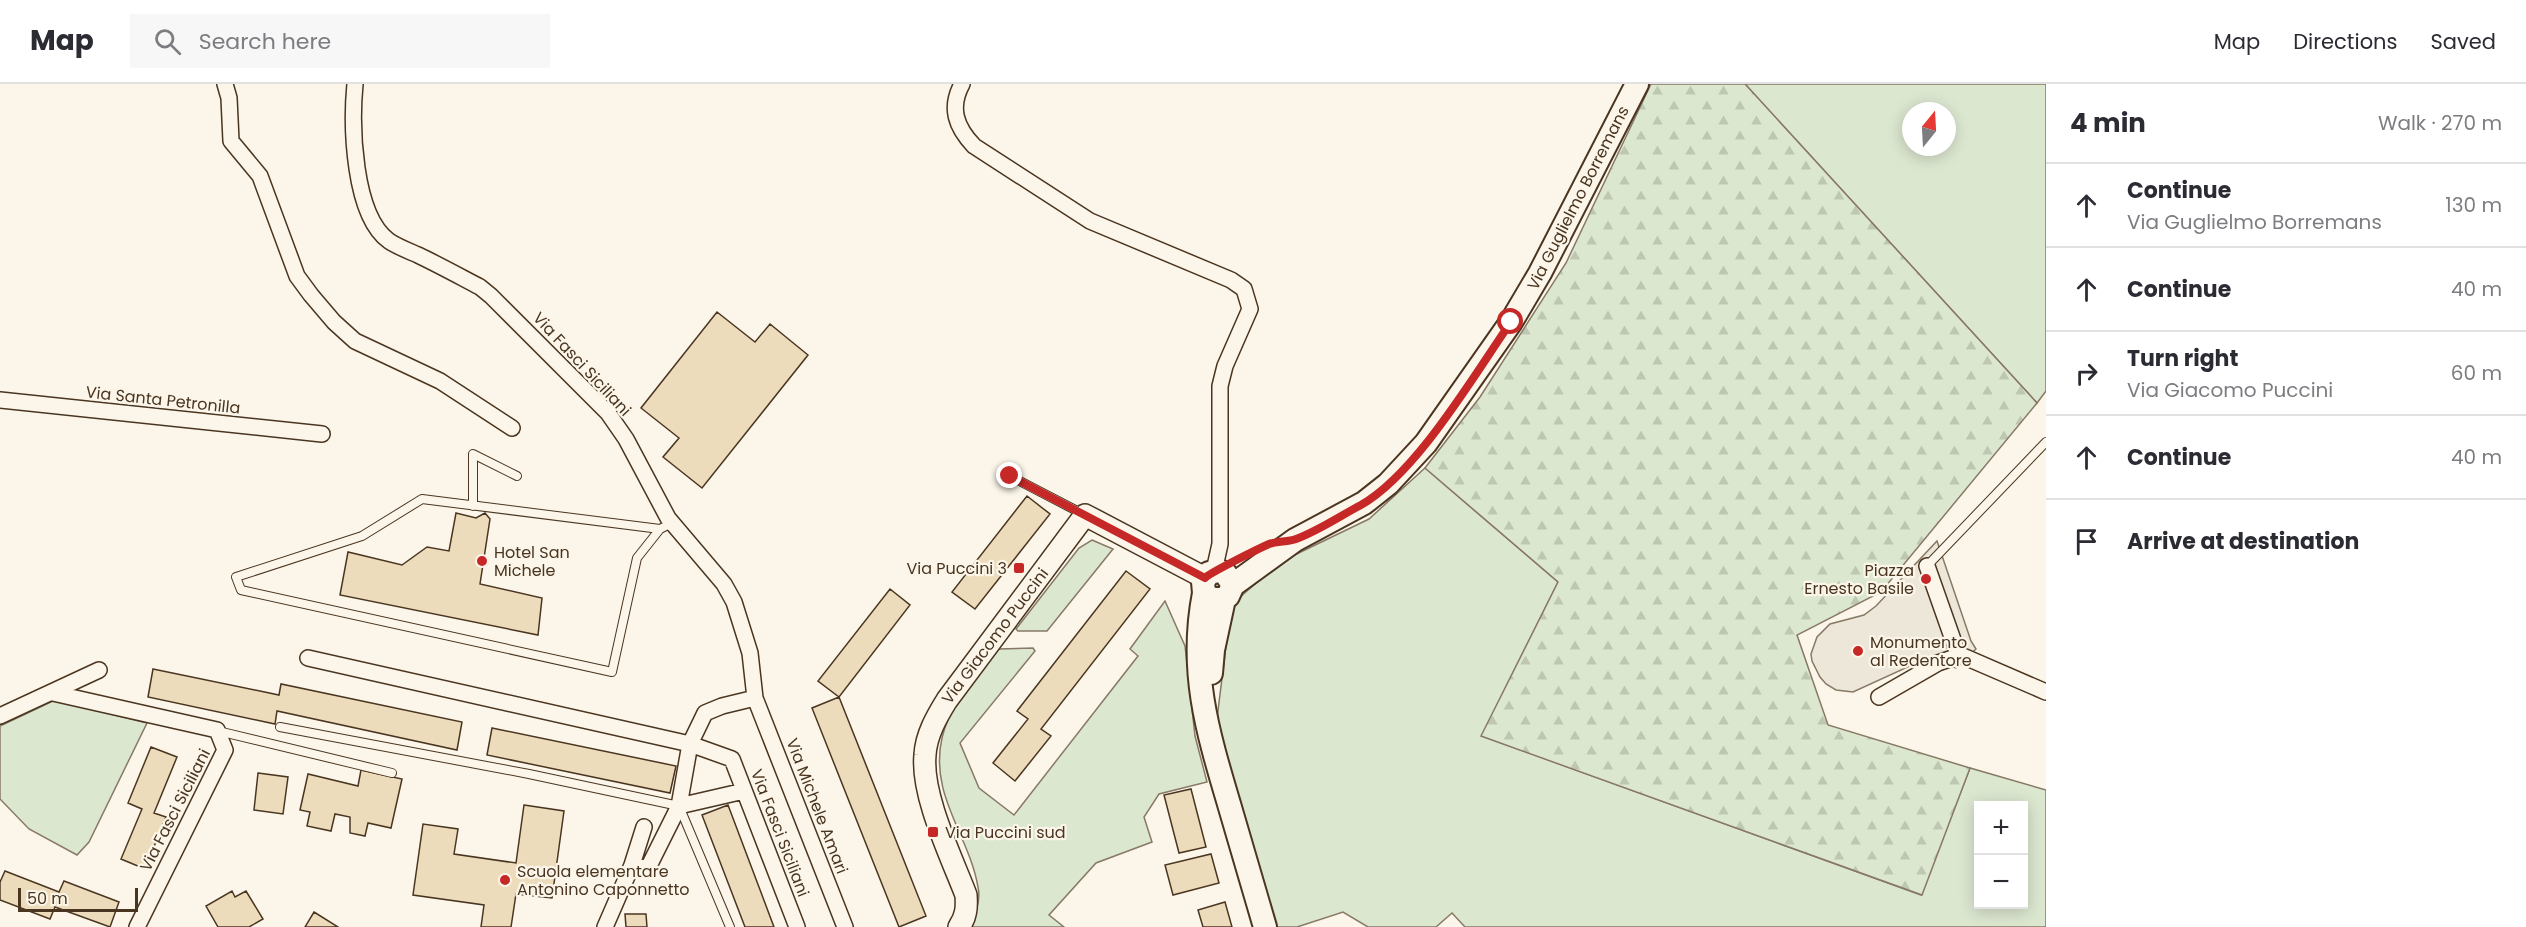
<!DOCTYPE html>
<html lang="en">
<head>
<meta charset="utf-8">
<style>
  body { margin:0; font-family:Poppins,sans-serif; background:#f7f7f7; color:#2b2b33 }
  .controls { position:absolute; right:18px; bottom:18px; display:grid; overflow:hidden; border-radius:0px; box-shadow:0 3px 15px #0003 }
  .controls button { width:54px; height:54px; display:grid; place-items:center; padding:0; border:0; border-bottom:2px solid #e1e1e2; background:#fff; color:#2b2b33; font:30px sans-serif }
  .compass { position:absolute; left:1902px; top:18px; width:54px; height:54px; border-radius:50%; background:#fff; box-shadow:0 3px 15px #0003; rotate:18deg }
  .scale { position:absolute; left:18px; bottom:15px; width:120px; box-sizing:border-box; padding-left:6px; border:3px solid #4a3520; border-top:0; font-size:16px; line-height:21px; white-space:nowrap; color:#4a3520; -webkit-text-stroke:4px #fbf6e9; paint-order:stroke }
  .stop { position:absolute; width:18px; height:18px; margin:-14px; border:4px solid #c62828; border-radius:50%; background:#fff }
  .stop.end { background:#c62828; border-color:#fff; box-shadow:0 2px 6px #0008 }
  .list { margin:0; padding:0; list-style:none }
  h2 { display:flex; justify-content:space-between; align-items:center; height:78px; margin:0; padding:0 24px; font-size:26px }
  h2 small { font-size:20px; font-weight:400; color:#7c7c81 }
  .list li { display:grid; grid-template-columns:39px 1fr auto; gap:18px; align-items:center; box-sizing:border-box; height:84px; padding:0 24px; border-top:2px solid #e1e1e2 }
  .list b { display:block; font-size:22px; white-space:nowrap }
  .list p { margin:0; font-size:20px; white-space:nowrap; color:#7c7c81 }
  .list em { font-size:20px; font-style:normal; color:#7c7c81 }
  .icon { flex:none; width:33px; height:33px; fill:none; stroke:currentColor; stroke-width:2; stroke-linecap:round; stroke-linejoin:round }
  .map { position:relative; flex:none; width:2046px; height:843px; overflow:hidden }
  header { display:flex; align-items:center; gap:36px; box-sizing:border-box; height:84px; padding:0 30px; background:#fff; border-bottom:2px solid #e1e1e2 }
  header strong { font-size:28px }
  nav { display:flex; gap:33px; margin-inline-start:auto; font-size:21px }
  .search { width:420px; height:54px; background:#f7f7f7; display:flex; align-items:center; gap:15px; box-sizing:border-box; padding:0 21px; border-radius:0px; color:#7c7c81; font-size:22px }
  main { display:flex }
  aside { flex:1; background:#fff }
  .map>svg:first-child { display:block }
  .grass { fill:#dce7d0; stroke:#887966; stroke-width:1.5; fill-rule:evenodd }
  .forest { fill:url(#forest-firs); stroke:#887966; stroke-width:1.5 }
  .parking { fill:#ede7d9; stroke:#887966; stroke-width:1.5 }
  .building { fill:#ecdcbc; stroke:#4a3520; stroke-width:1.5 }
  .lines { fill:none; stroke-linecap:round; stroke-linejoin:round }
  .lane-casing { stroke:#4a3520; stroke-width:10 }
  .street-casing { stroke:#4a3520; stroke-width:18 }
  .secondary-casing { stroke:#4a3520; stroke-width:24 }
  .primary-casing { stroke:#4a3520; stroke-width:26 }
  .lane { stroke:#fbf6e9; stroke-width:8 }
  .street { stroke:#fbf6e9; stroke-width:15 }
  .secondary { stroke:#fbf6e9; stroke-width:21 }
  .primary { stroke:#fbf6e9; stroke-width:22 }
  .route { stroke:#c62828; stroke-width:8 }
  .poi-dot { fill:#c62828; stroke:#fbf6e9; stroke-width:2 }
  .labels { text-anchor:middle; dominant-baseline:central; stroke-width:4.5; stroke-linejoin:round; paint-order:stroke }
  .street-label { font-size:16px; fill:#4a3520; stroke:#fbf6e9 }
  .poi-label { font-size:16px; fill:#4a3520; stroke:#fbf6e9; text-anchor:start }
</style>
</head>
<body>
<header>
<strong>Map</strong>
<div class="search"><svg class="icon" aria-label="search" viewBox="0 0 24 24"><circle cx="10" cy="10" r="6"/><path d="M15 15l6 6"/></svg>Search here</div>
<nav><a>Map</a><a>Directions</a><a>Saved</a></nav>
</header>
<main>
<div class="map">
<svg width="2046" height="843" viewBox="0 0 2046 843">
  <defs>
    <pattern id="forest-firs" width="22" height="20" patternUnits="userSpaceOnUse" patternTransform="scale(1.5)"><rect width="22" height="20" fill="#dce7d0"/><path d="M5 1l3.5 6h-7zM16 11l3.5 6h-7z" fill="#bec7b2"/></pattern>
  </defs>
  <rect width="100%" height="100%" fill="#fbf6e9"/>
  <path class="grass" d="M1745 0H2046V307L2037 319ZM1911 27H1947V63H1911Z
    M1425 384 1558 498 1482 652 1921 811 1970 684 2046 706V843H1465L1452 829 1436 843H1368L1343 828 1297 843H1269L1216 643 1231 521 1280 478 1369 435ZM1978 722H2024V820H1978Z
    M1092 456 1113 465 1047 547H1018L1016 545 1079 464Z
    M1165 517 1185 562 1195 652 1207 698 1159 710 1144 733 1152 758 1096 779 1049 831 1064 843H969C975 832 981 816 978 803 969 751 929 711 942 654 950 619 977 592 998 565L1033 564 1035 567 960 659 979 704 1014 731 1138 572 1130 565Z
    M55 616 147 639 89 758 77 771 29 745 0 715V642Z"/>
  <path class="forest" d="M1651 0H1745L2037 319 1881 508 1797 551 1828 641 1970 684 1922 811 1481 652 1558 498 1425 384 1480 313 1566 179Z"/>
  <path class="parking" d="M1937 457 1971 557 1976 565 1956 584 1938 579 1921 585 1914 580 1853 608 1836 606 1826 600 1820 593 1812 577 1811 570 1817 553 1830 540 1864 531 1876 522Z"/>
  <path class="building" d="M717 228 755 258 770 240 808 271 702 404 663 373 679 354 641 324Z
    M1027 412 1050 430 975 525 952 508Z
    M456 429 476 434 485 429 490 435 480 500 542 514 538 551 340 511 348 468 402 481 427 463 449 467Z
    M1126 487 1150 505 1041 645 1051 652 1015 697 993 679 1028 635 1017 627Z
    M890 505 910 521 839 613 818 597Z
    M153 585 279 611 281 600 462 638 457 666 277 627 275 640 148 613Z
    M839 613 926 832 899 843 812 624Z
    M492 644 676 682 670 709 487 671Z
    M151 663 177 673 154 729 166 733 145 785 121 775 142 725 128 719Z
    M361 686 402 695 391 744 368 739 365 752 350 749V733L335 730 331 747 307 742 310 728 300 726 308 690 358 702Z
    M258 689 288 693 283 730 254 726Z
    M1191 705 1206 763 1179 769 1164 711Z
    M524 721 564 727 552 814 516 810 511 843H481L484 821 413 811 423 740 458 745 454 770 516 779Z
    M728 721 774 843H745L702 731Z
    M1211 770 1219 799 1173 811 1165 781Z
    M5 787 59 808 64 797 119 818 110 843 55 823 50 835 0 816V798Z
    M232 807 235 813 246 807 263 835 249 843H218L206 822Z
    M1225 818 1232 843H1203L1198 826Z
    M314 828 338 843H305Z
    M625 830H646L647 843H626Z"/>
  <g class="lines">
    <g class="lane-casing">
      <path id="lane" d="M1010 392 1083 430
        M473 422V370L517 392
        M660 445 637 474 612 588 241 506 236 493 362 452 422 415 660 445 672 439
        M1927 482 2046 358
        M280 643 529 690 679 722 730 843
        M218 647 392 689"/>
    </g>
    <g class="street-casing">
      <path id="street" d="M225 0 229 14 231 57 260 92 297 192 311 211 334 238 355 257 440 297 512 344
        M355 0C351 41 353 131 389 157 398 163 409 167 418 171 439 181 459 192 480 203L491 212 608 329 626 355 668 434 724 500 734 518 750 569 755 614 845 843
        M962 0C949 24 956 43 974 62L1090 137 1231 196 1244 205 1250 225 1225 282 1220 302V460L1214 487
        M0 316 322 350
        M1927 482 1958 570 2046 608
        M308 574 690 660 705 629 722 622 755 614
        M53 609 217 646 225 666 137 843
        M1879 613 1938 579 1961 571
        M0 632 99 586
        M679 722 690 660 732 675 797 843
        M632 781 644 743
        M605 843 632 781 648 784 679 722 744 707"/>
    </g>
    <g class="secondary-casing">
      <path id="secondary" d="M959 843C966 833 967 824 966 811 951 772 921 711 925 671 926 651 937 632 947 616L1085 431 1205 494"/>
    </g>
    <g class="primary-casing">
      <path id="primary" d="M1233 501 1295 456 1364 419 1388 400 1426 359 1511 238 1540 189 1637 0
        M1204 509C1189 586 1207 646 1229 720 1241 761 1253 802 1265 843
        M1211 589 1213 566 1224 515 1228 512 1233 501 1225 489 1219 487 1209 489 1203 498 1204 509 1212 515H1224"/>
    </g>
    <use href="#lane" class="lane"/>
    <use href="#street" class="street"/>
    <use href="#secondary" class="secondary"/>
    <use href="#primary" class="primary"/>
  </g>
  <g class="lines">
    <path class="route" d="M1010 392 1205 494C1209 489 1260 464 1269 460 1277 457 1288 458 1296 455 1318 447 1340 432 1361 421 1417 389 1474 291 1511 238"/>
  </g>
  <g class="poi-dot">
    <circle cx="482" cy="477" r="6"/>
    <rect x="1013" y="478" width="12" height="12" rx="3"/>
    <circle cx="1926" cy="495" r="6"/>
    <circle cx="1858" cy="567" r="6"/>
    <rect x="927" y="742" width="12" height="12" rx="3"/>
    <circle cx="505" cy="796" r="6"/>
  </g>
  <g class="labels">
    <g class="street-label">
      <text transform="translate(1578 114) rotate(-63)">Via Guglielmo Borremans</text>
      <text transform="translate(582 280) rotate(47)">Via Fasci Siciliani</text>
      <text transform="translate(163 316) rotate(6)">Via Santa Petronilla</text>
      <text transform="translate(995 552) rotate(-53)">Via Giacomo Puccini</text>
      <text transform="translate(817 722) rotate(69)">Via Michele Amari</text>
      <text transform="translate(175 726) rotate(-63)">Via Fasci Siciliani</text>
      <text transform="translate(780 749) rotate(69)">Via Fasci Siciliani</text>
    </g>
    <g class="poi-label">
      <text x="494" y="468">Hotel San<tspan x="494" dy="18">Michele</tspan></text>
      <text x="1007" y="484" text-anchor="end">Via Puccini 3</text>
      <text x="1914" y="486" text-anchor="end">Piazza<tspan x="1914" dy="18">Ernesto Basile</tspan></text>
      <text x="1870" y="558">Monumento<tspan x="1870" dy="18">al Redentore</tspan></text>
      <text x="945" y="748">Via Puccini sud</text>
      <text x="517" y="787">Scuola elementare<tspan x="517" dy="18">Antonino Caponnetto</tspan></text>
    </g>
  </g>
</svg>
<div class="controls">
<button>+</button>
<button>−</button>
</div>
<svg class="compass" viewBox="-18 -18 36 36"><path d="M0-13l5 13h-10z" fill="#e53935"/><path d="M0 13l5-13h-10z" fill="#7c7c81"/></svg>
<div class="scale">50 m</div>
<div class="stop" style="left:1511px;top:238px"></div>
<div class="stop end" style="left:1010px;top:392px"></div>
</div>
<aside>
<h2>4 min<small>Walk · 270 m</small></h2>
<ul class="list">
<li><svg class="icon" aria-label="ahead" viewBox="0 0 24 24"><path d="M12 20V5M6 11l6-6 6 6"/></svg><div><b>Continue</b><p>Via Guglielmo Borremans</p></div><em>130 m</em></li>
<li><svg class="icon" aria-label="ahead" viewBox="0 0 24 24"><path d="M12 20V5M6 11l6-6 6 6"/></svg><div><b>Continue</b></div><em>40 m</em></li>
<li><svg class="icon" aria-label="right" viewBox="0 0 24 24"><path d="M7 20v-9h11M14 6l5 5-5 5"/></svg><div><b>Turn right</b><p>Via Giacomo Puccini</p></div><em>60 m</em></li>
<li><svg class="icon" aria-label="ahead" viewBox="0 0 24 24"><path d="M12 20V5M6 11l6-6 6 6"/></svg><div><b>Continue</b></div><em>40 m</em></li>
<li><svg class="icon" aria-label="arrive" viewBox="0 0 24 24"><path d="M6 21V4h12l-3 4 3 4H6"/></svg><div><b>Arrive at destination</b></div></li>
</ul>
</aside>
</main>
</body>
</html>
